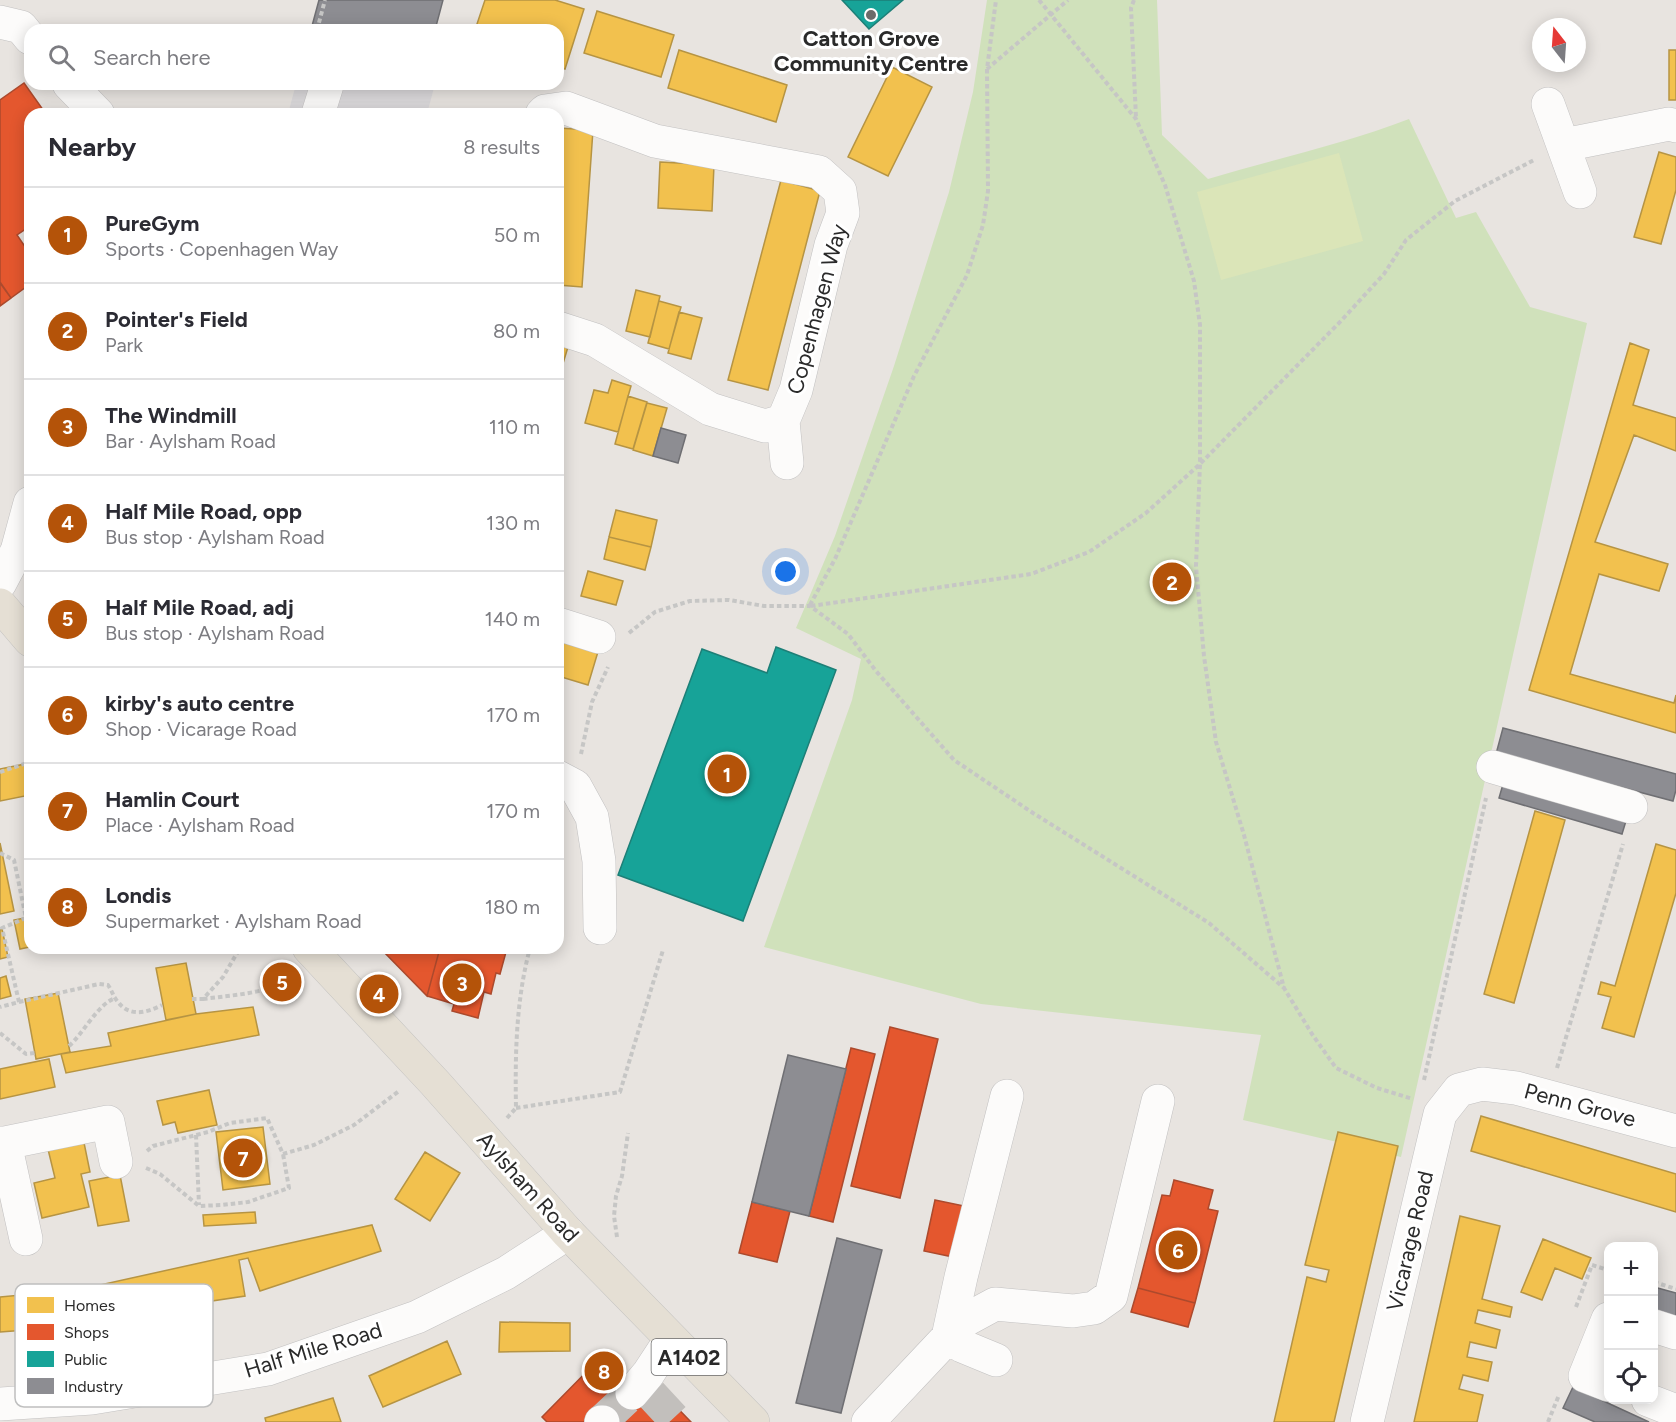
<!DOCTYPE html>
<html lang="en">
<head>
<meta charset="utf-8">
<style>
  body { margin:0; font-family:Figtree,sans-serif; background:#f7f7f7; color:#2b2b33 }
  .controls { position:absolute; right:18px; bottom:18px; display:grid; overflow:hidden; border-radius:12px; box-shadow:0 3px 15px #0003 }
  .controls button { width:54px; height:54px; display:grid; place-items:center; padding:0; border:0; border-bottom:2px solid #e1e1e2; background:#fff; color:#2b2b33; font:30px sans-serif }
  .compass { position:absolute; left:1532px; top:18px; width:54px; height:54px; border-radius:50%; background:#fff; box-shadow:0 3px 15px #0003; rotate:343deg }
  .you { position:absolute; left:786px; top:572px; width:21px; height:21px; margin:-15px; border:4px solid #fff; border-radius:50%; background:#1a73e8; box-shadow:0 0 0 9px #1a73e833 }
  .badge { display:grid; place-items:center; width:39px; height:39px; border-radius:50%; background:#b45309; color:#fff; font-size:20px; font-weight:700 }
  .pin { position:absolute; translate:-50% -50%; border:3px solid #fff; box-shadow:0 2px 6px #0006 }
  .list { margin:0; padding:0; list-style:none }
  h2 { display:flex; justify-content:space-between; align-items:center; height:78px; margin:0; padding:0 24px; font-size:26px }
  h2 small { font-size:20px; font-weight:400; color:#7c7c81 }
  .list li { display:grid; grid-template-columns:39px 1fr auto; gap:18px; align-items:center; box-sizing:border-box; height:96px; padding:0 24px; border-top:2px solid #e1e1e2 }
  .list b { display:block; font-size:22px; white-space:nowrap }
  .list p { margin:0; font-size:20px; white-space:nowrap; color:#7c7c81 }
  .list em { font-size:20px; font-style:normal; color:#7c7c81 }
  .icon { flex:none; width:33px; height:33px; fill:none; stroke:currentColor; stroke-width:2; stroke-linecap:round; stroke-linejoin:round }
  .map { position:relative; flex:none; width:1676px; height:1422px; overflow:hidden }
  .search { position:absolute; background:#fff; box-shadow:0 3px 15px #0003; left:24px; top:24px; width:540px; height:66px; display:flex; align-items:center; gap:15px; box-sizing:border-box; padding:0 21px; border-radius:18px; color:#7c7c81; font-size:22px }
  .panel { position:absolute; background:#fff; box-shadow:0 3px 15px #0003; left:24px; top:108px; width:540px; height:846px; border-radius:18px }
  .map>svg:first-child { display:block }
  .industrial { fill:#dbd9db }
  .green { fill:#d0e1bb }
  .pitch { fill:#dbe5b8 }
  .homes { fill:#f2c14e; stroke:#b69443; stroke-width:1.5 }
  .shops { fill:#e4572e; stroke:#ac4a2d; stroke-width:1.5 }
  .public { fill:#17a398; stroke:#1d7f77; stroke-width:1.5 }
  .industry { fill:#8d8d92; stroke:#6f6f73; stroke-width:1.5 }
  .lines { fill:none; stroke-linecap:round; stroke-linejoin:round }
  .minor-tunnel { stroke:#c2bfbc; stroke-width:33; stroke-dasharray:33 16; stroke-linecap:butt }
  .minor-casing { stroke:#c2c1c1; stroke-width:34 }
  .major-casing { stroke:#c4c3c1; stroke-width:34 }
  .path { stroke:#c6c6c5; stroke-width:4; stroke-dasharray:4.5 3; stroke-linecap:butt }
  .minor { stroke:#fcfbfa; stroke-width:33 }
  .major { stroke:#e5dfd4; stroke-width:33 }
  .poi-dot { fill:#6c6b6a; stroke:#fff; stroke-width:2 }
  .labels { text-anchor:middle; dominant-baseline:central; stroke-width:6; stroke-linejoin:round; paint-order:stroke }
  .shield { fill:#fff; stroke:#6a6a6a; stroke-width:1.5 }
  .shield-label { font-size:21px; font-weight:bold; fill:#2a2a2a }
  .poi-label { font-size:22px; font-weight:bold; fill:#2a2a2a; stroke:#fff }
  .street-label { font-size:22px; fill:#2a2a2a; stroke:#fff }
  .key { fill:#fff; stroke:#bfbfbf; stroke-width:1.5 }
  .key-label { font-size:16px; fill:#2a2a2a }
</style>
</head>
<body>
<div class="map">
<svg width="1676" height="1422" viewBox="0 0 1676 1422">
  <rect width="100%" height="100%" fill="#e8e4e0"/>
  <path class="industrial" d="M296 84H435L427 114H288Z"/>
  <path class="green" d="M987 0H1157L1162 135 1208 179C1275 159 1344 144 1409 119L1456 218 1476 212 1530 307 1587 323 1401 1157 1243 1120 1261 1035 981 1004 764 947 852 700 861 659 796 628 835 536 894 366 949 192 973 92Z"/>
  <path class="pitch" d="M1339 153 1363 241 1221 280 1197 192Z"/>
  <path class="homes" d="M485 0H555L584 9 565 69 558 67V30H475Z
    M597 11 674 35 661 77 584 53Z
    M679 50 787 85 776 122 668 88Z
    M1669 50H1676V100H1669Z
    M892 67 932 87 888 176 848 157Z
    M558 128 593 130 582 287 558 285Z
    M1659 152 1676 157V190L1661 244 1634 237Z
    M660 162 714 165 712 211 658 208Z
    M781 180 820 191 768 390 728 380Z
    M636 290 660 296 650 337 626 331Z
    M659 301 681 307 669 349 648 343Z
    M679 312 702 318 691 359 668 353Z
    M558 333 571 337 558 380Z
    M1630 343 1649 350 1633 405 1676 418V451L1634 435 1595 542 1668 564 1659 591 1599 574 1570 674 1674 703 1676 695V733L1529 690Z
    M612 380 631 386 618 432 585 423 594 390 608 393Z
    M628 396 647 402 633 449 615 444Z
    M647 403 667 408 653 456 633 450Z
    M616 510 657 520 651 547 609 537Z
    M609 537 651 547 645 570 604 559Z
    M588 571 623 581 616 605 581 596Z
    M558 633 600 645 588 685 558 676Z
    M30 763V795L0 801V769Z
    M1535 811 1565 820 1514 1003 1484 994Z
    M0 843 14 911 0 914Z
    M1656 844 1676 850V893L1634 1037 1602 1028 1611 997 1598 994 1601 982 1615 986Z
    M30 917V947L20 949 14 920Z
    M2 929 8 957 0 959V930Z
    M186 963 196 1014 166 1020 156 968Z
    M6 976 11 996 0 999V978Z
    M58 993 70 1052 36 1059 25 999Z
    M253 1007 259 1035 66 1073 61 1054 111 1046 108 1033 196 1014Z
    M49 1059 55 1087 0 1099V1069Z
    M209 1090 217 1125 178 1133 175 1122 163 1125 157 1101Z
    M1481 1116 1676 1174V1212L1471 1151Z
    M263 1127 270 1184 223 1190 216 1132Z
    M1338 1132 1398 1146 1334 1422H1274L1307 1277 1326 1282 1329 1270 1305 1265Z
    M82 1133 90 1172 81 1174 89 1207 42 1218 34 1183 55 1178 46 1141Z
    M425 1152 460 1173 430 1221 395 1199Z
    M120 1175 129 1221 98 1226 89 1181Z
    M255 1212 256 1223 204 1226 203 1215Z
    M1460 1216 1500 1226 1482 1299 1512 1307 1510 1317 1478 1310 1475 1323 1500 1330 1496 1348 1470 1342 1467 1357 1492 1362 1488 1381 1463 1375 1459 1389 1483 1395 1477 1422H1414Z
    M372 1225 381 1251 260 1291 248 1258 239 1260 245 1296 45 1326 41 1298Z
    M1543 1239 1591 1258 1582 1279 1555 1268 1542 1300 1521 1292Z
    M21 1295 26 1330 0 1332V1297Z
    M500 1322 570 1323V1351L499 1352Z
    M447 1341 461 1374 383 1407 369 1376Z
    M333 1398 341 1422H266L265 1418Z"/>
  <path class="shops" d="M24 83 46 114H30V226L17 235 30 254V284L11 298 0 282V100Z
    M0 283 11 298 0 306Z
    M380 948H440L427 996Z
    M440 948H489L506 952 500 974 496 973 491 994 484 992 478 1018 452 1011 454 1004 427 996Z
    M890 1027 938 1039 900 1198 851 1186Z
    M851 1048 875 1054 833 1222 809 1216Z
    M1174 1180 1213 1190 1208 1209 1218 1211 1195 1303 1138 1288 1162 1195 1170 1196Z
    M935 1200 969 1207 958 1258 924 1251Z
    M752 1202 790 1211 777 1262 739 1253Z
    M1138 1288 1195 1303 1188 1327 1131 1312Z
    M604 1354 639 1388 606 1422H547L542 1417Z
    M624 1384 642 1403 658 1388 691 1422H603L594 1412Z"/>
  <path class="public" d="M842 0H903L869 29Z
    M776 647 836 670 743 921 618 875 702 649 767 673Z"/>
  <path class="industry" d="M319 0H443L435 30H328L312 26Z
    M661 428 686 435 678 463 653 456Z
    M1503 728 1676 774V790L1673 801 1496 754Z
    M1506 774 1629 811 1622 834 1499 798Z
    M788 1055 846 1069 809 1216 752 1202Z
    M837 1238 882 1250 841 1413 796 1403Z
    M1654 1287 1676 1293V1319L1654 1313Z
    M1573 1387 1649 1422H1595L1563 1408Z"/>
  <g class="lines">
    <path class="minor-tunnel" d="M651 1394 677 1422
      M602 1421 632 1393"/>
    <g class="minor-casing">
      <path id="minor" d="M0 22 21 27 30 38
        M69 84 98 114
        M1548 104 1580 192
        M318 114 327 85
        M542 114 545 111 566 108 655 141 819 172 840 191 843 213 831 245 796 390 783 421 765 426 710 409 595 340 558 328
        M1564 145 1669 124 1676 126
        M783 421 787 463
        M0 583 17 551 30 503
        M558 624 599 637
        M1493 767 1631 807
        M558 777 575 786 592 817 599 861 600 928
        M0 1143H5L26 1239
        M5 1143 108 1122 116 1162
        M1608 1319 1585 1376 1608 1385
        M1654 1326 1676 1333
        M996 1360 962 1346 948 1337 960 1323 995 1304 1073 1311 1094 1308 1111 1296 1158 1101
        M632 1393 648 1374 671 1339
        M1648 1400 1676 1411
        M0 1404 92 1398 268 1369 417 1317 506 1273 568 1233
        M601 1422H603
        M868 1422 948 1337 961 1277 1007 1096
        M1367 1422 1440 1114 1459 1090 1482 1084 1516 1088 1676 1131"/>
    </g>
    <g class="major-casing">
      <path id="major" d="M0 605 30 640
        M309 948 435 1083 568 1233 753 1422"/>
    </g>
    <path class="path" d="M1039 0 1136 119 1165 185 1194 281 1200 325V464L1196 566 1204 656 1216 742 1244 835 1284 988 1312 1034 1336 1068 1377 1088 1413 1099
      M1134 0 1131 8 1136 118
      M317 30 325 0
      M987 69 1068 0
      M810 605 835 559 914 376 967 275 983 225 988 191 987 69 996 0
      M811 606 1031 574 1089 552 1146 513 1200 464 1339 323 1384 274 1406 240 1455 201 1534 160
      M629 633 655 612 690 601 729 600 764 606H810L848 634 876 671 954 760 1033 813 1209 923 1284 988
      M581 754 592 702 608 667
      M0 772 30 762
      M558 842 561 831
      M0 853 14 860 26 918 2 928 19 1002 0 1007
      M192 999H203L223 977 240 948
      M203 999C235 995 266 993 295 979
      M19 1002 99 984 108 985C112 991 114 998 118 1002 130 1018 148 1012 162 1005
      M0 1033 26 1054 35 1053
      M69 1046C83 1034 99 1002 116 998
      M1557 1068 1623 844
      M1424 1080 1486 798
      M516 1108 620 1092 663 950
      M507 1118 516 1108C515 1054 516 1000 530 948
      M196 1135 199 1205
      M147 1151 153 1146 208 1132 230 1123 267 1118 283 1154 314 1145 354 1125 399 1091
      M146 1168 160 1174 199 1206 222 1205 248 1202 289 1188 283 1154
      M617 1237 614 1216 616 1196 622 1176 628 1133
      M1654 1282 1676 1289
      M1576 1307 1592 1265 1608 1270
      M1548 1422 1559 1395"/>
    <use href="#minor" class="minor"/>
    <use href="#major" class="major"/>
  </g>
  <circle class="poi-dot" cx="871" cy="15" r="6"/>
  <g class="labels">
    <rect class="shield" x="651.5" y="1339" width="75" height="36" rx="4.5"/>
    <g class="shield-label">
      <text x="689" y="1357">A1402</text>
    </g>
    <g class="poi-label">
      <text x="871" y="38">Catton Grove<tspan x="871" dy="25">Community Centre</tspan></text>
    </g>
    <g class="street-label">
      <text transform="translate(817 309) rotate(-75)">Copenhagen Way</text>
      <text transform="translate(1580 1105) rotate(15)">Penn Grove</text>
      <text transform="translate(528 1187) rotate(48)">Aylsham Road</text>
      <text transform="translate(1410 1241) rotate(-77)">Vicarage Road</text>
      <text transform="translate(313 1350) rotate(-17)">Half Mile Road</text>
    </g>
  </g>
  <rect x="15" y="1284" width="198" height="123" rx="9" class="key"/>
  <rect x="27" y="1297" width="27" height="16" fill="#f2c14e"/>
  <rect x="27" y="1324" width="27" height="16" fill="#e4572e"/>
  <rect x="27" y="1351" width="27" height="16" fill="#17a398"/>
  <rect x="27" y="1378" width="27" height="16" fill="#8d8d92"/>
  <g class="key-label">
    <text x="64" y="1311">Homes</text>
    <text x="64" y="1338">Shops</text>
    <text x="64" y="1365">Public</text>
    <text x="64" y="1392">Industry</text>
  </g>
</svg>
<div class="controls">
<button>+</button>
<button>−</button>
<button><svg class="icon" aria-label="locate" viewBox="0 0 24 24"><circle cx="12" cy="12" r="6"/><path d="M12 2v4M12 18v4M2 12h4M18 12h4"/></svg></button>
</div>
<svg class="compass" viewBox="-18 -18 36 36"><path d="M0-13l5 13h-10z" fill="#e53935"/><path d="M0 13l5-13h-10z" fill="#7c7c81"/></svg>
<div class="you"></div>
<div class="pin badge" style="left:727px;top:774px">1</div>
<div class="pin badge" style="left:1172px;top:582px">2</div>
<div class="pin badge" style="left:462px;top:983px">3</div>
<div class="pin badge" style="left:379px;top:994px">4</div>
<div class="pin badge" style="left:282px;top:982px">5</div>
<div class="pin badge" style="left:1178px;top:1250px">6</div>
<div class="pin badge" style="left:243px;top:1158px">7</div>
<div class="pin badge" style="left:604px;top:1371px">8</div>
<div class="search"><svg class="icon" aria-label="search" viewBox="0 0 24 24"><circle cx="10" cy="10" r="6"/><path d="M15 15l6 6"/></svg>Search here</div>
<section class="panel">
<h2>Nearby<small>8 results</small></h2>
<ul class="list">
<li><span class="badge">1</span><div><b>PureGym</b><p>Sports · Copenhagen Way</p></div><em>50 m</em></li>
<li><span class="badge">2</span><div><b>Pointer's Field</b><p>Park</p></div><em>80 m</em></li>
<li><span class="badge">3</span><div><b>The Windmill</b><p>Bar · Aylsham Road</p></div><em>110 m</em></li>
<li><span class="badge">4</span><div><b>Half Mile Road, opp</b><p>Bus stop · Aylsham Road</p></div><em>130 m</em></li>
<li><span class="badge">5</span><div><b>Half Mile Road, adj</b><p>Bus stop · Aylsham Road</p></div><em>140 m</em></li>
<li><span class="badge">6</span><div><b>kirby's auto centre</b><p>Shop · Vicarage Road</p></div><em>170 m</em></li>
<li><span class="badge">7</span><div><b>Hamlin Court</b><p>Place · Aylsham Road</p></div><em>170 m</em></li>
<li><span class="badge">8</span><div><b>Londis</b><p>Supermarket · Aylsham Road</p></div><em>180 m</em></li>
</ul>
</section>
</div>
</body>
</html>
